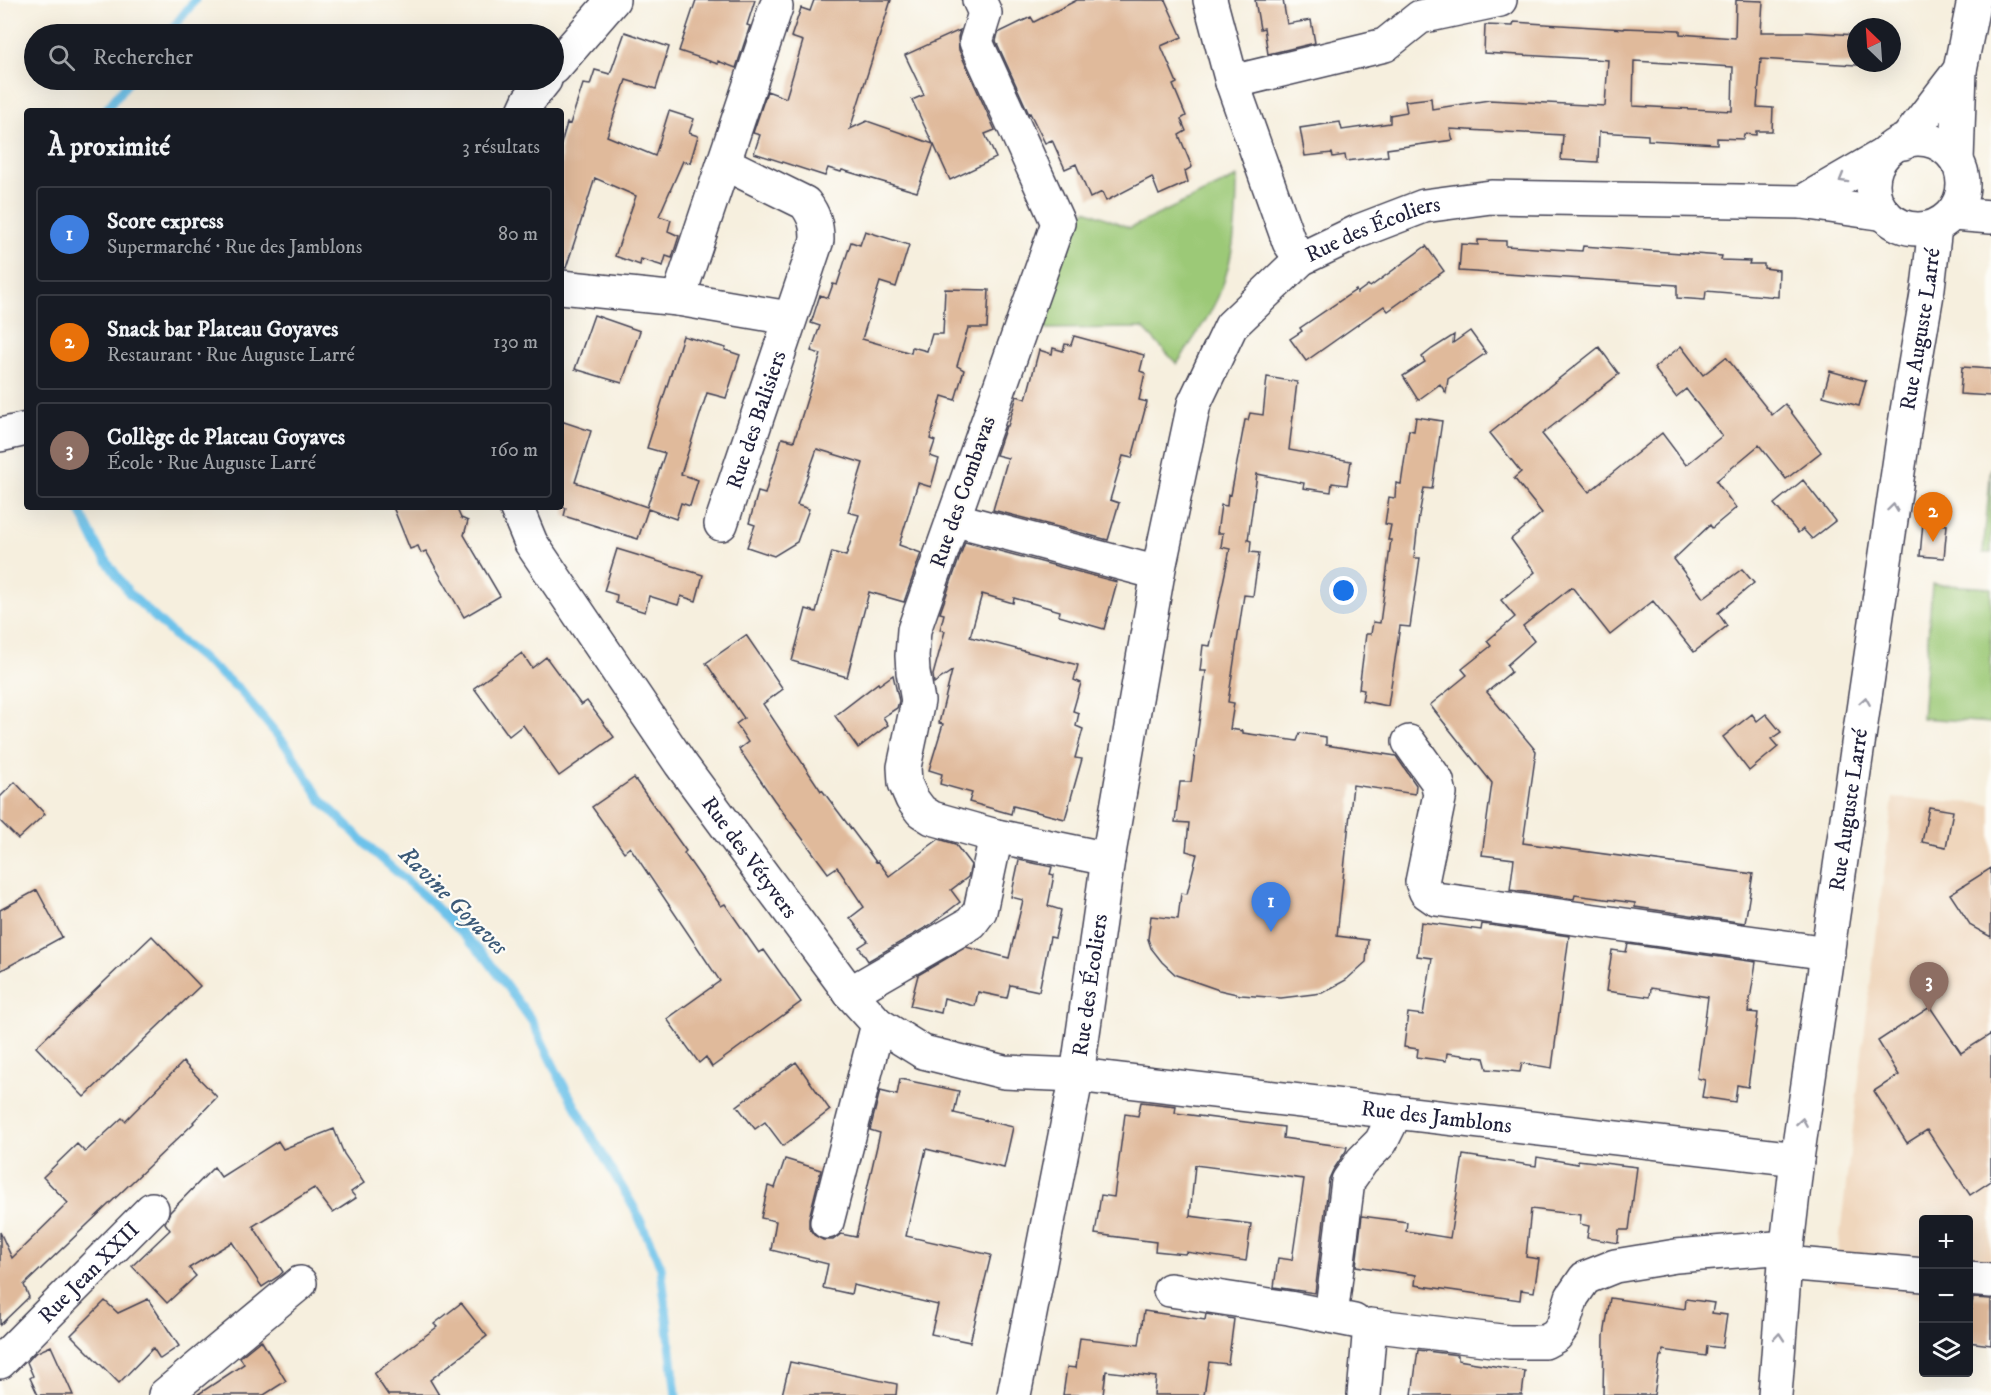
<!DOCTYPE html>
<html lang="fr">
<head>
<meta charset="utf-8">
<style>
  body { margin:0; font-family:"IM FELL DW Pica",serif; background:#20242c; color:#f1f3f6 }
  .controls { position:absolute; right:18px; bottom:18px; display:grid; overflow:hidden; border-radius:6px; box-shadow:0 6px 24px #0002 }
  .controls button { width:54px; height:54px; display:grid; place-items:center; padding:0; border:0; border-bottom:2px solid #363941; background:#171b24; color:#f1f3f6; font:30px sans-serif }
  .compass { position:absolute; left:1847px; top:18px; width:54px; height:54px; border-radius:50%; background:#171b24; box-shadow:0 6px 24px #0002; rotate:335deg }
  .you { position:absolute; left:1344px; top:591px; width:21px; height:21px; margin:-15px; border:4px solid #fff; border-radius:50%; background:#1a73e8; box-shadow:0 0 0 9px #1a73e833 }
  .badge { display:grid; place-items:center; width:39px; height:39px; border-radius:50%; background:#b45309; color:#fff; font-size:20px; font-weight:700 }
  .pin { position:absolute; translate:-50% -50px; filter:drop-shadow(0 2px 3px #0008) }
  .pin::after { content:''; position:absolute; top:32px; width:21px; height:18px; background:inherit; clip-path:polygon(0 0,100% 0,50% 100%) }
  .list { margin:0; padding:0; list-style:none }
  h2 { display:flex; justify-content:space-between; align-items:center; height:78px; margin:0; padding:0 24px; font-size:26px }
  h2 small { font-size:20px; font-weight:400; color:#9ea1a6 }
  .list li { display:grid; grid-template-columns:39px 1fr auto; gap:18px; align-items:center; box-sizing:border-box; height:96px; margin:0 12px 12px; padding:0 12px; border:2px solid #363941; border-radius:6px }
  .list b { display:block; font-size:22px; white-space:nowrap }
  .list p { margin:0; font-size:20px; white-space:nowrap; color:#9ea1a6 }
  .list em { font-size:20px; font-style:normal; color:#9ea1a6 }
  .icon { flex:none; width:33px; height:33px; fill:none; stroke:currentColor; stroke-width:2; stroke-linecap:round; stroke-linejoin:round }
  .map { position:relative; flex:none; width:1991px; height:1395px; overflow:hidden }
  .search { position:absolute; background:#171b24; box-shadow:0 6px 24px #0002; left:24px; top:24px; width:540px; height:66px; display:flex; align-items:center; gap:15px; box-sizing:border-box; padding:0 21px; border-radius:33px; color:#9ea1a6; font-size:22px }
  .panel { position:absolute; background:#171b24; box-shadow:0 6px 24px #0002; left:24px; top:108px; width:540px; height:402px; border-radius:6px }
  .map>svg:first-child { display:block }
  .built { fill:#efd6bc }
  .green { fill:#9cc977; stroke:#5f7659; stroke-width:1.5 }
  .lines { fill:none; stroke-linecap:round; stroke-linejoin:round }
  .stream { stroke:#6dc2ea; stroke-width:9 }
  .building { fill:#e0ba9b; fill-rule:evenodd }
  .minor-casing { stroke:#424153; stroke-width:36 }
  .minor { stroke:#fff; stroke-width:33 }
  .oneway { stroke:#9c9ca7 }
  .labels { text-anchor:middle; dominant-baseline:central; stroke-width:4.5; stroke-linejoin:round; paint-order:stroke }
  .street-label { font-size:22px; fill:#22223b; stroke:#fdfcf7 }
  .water-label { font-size:24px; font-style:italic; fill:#3c5a78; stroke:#fdfcf7 }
</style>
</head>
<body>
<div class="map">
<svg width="1991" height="1395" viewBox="0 0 1991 1395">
  <rect width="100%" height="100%" fill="#fdfcf7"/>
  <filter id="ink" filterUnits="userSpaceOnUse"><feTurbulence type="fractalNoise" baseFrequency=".0167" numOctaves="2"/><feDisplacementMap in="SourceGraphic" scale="12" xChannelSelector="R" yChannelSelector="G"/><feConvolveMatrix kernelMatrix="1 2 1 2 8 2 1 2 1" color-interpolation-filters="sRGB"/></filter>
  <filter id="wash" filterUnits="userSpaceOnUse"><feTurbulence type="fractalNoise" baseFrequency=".008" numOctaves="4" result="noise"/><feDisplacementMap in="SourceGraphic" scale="24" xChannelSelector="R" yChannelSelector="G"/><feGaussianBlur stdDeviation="1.35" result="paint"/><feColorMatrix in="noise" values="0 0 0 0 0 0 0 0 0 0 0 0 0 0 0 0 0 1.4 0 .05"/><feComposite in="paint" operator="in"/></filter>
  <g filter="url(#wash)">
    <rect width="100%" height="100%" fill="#f6efde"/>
    <path class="built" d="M1893 798 1991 804V1308L1969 1305 1968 1220H1924L1923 1298 1834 1284Z"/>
    <path class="green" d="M1237 177C1237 224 1234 271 1210 313 1200 330 1188 347 1177 364L1143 328 1037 329 1068 223 1086 210 1130 228Z
      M1991 468V553H1983Z
      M1932 584 1991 588V723L1922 718Z"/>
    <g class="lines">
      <path class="stream" d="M168 34 195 0
        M105 111 130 80
        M78 507 99 550 129 593 178 639 239 689 289 749 322 801 373 851 433 904 487 959 532 1021 559 1077 594 1140 636 1211 661 1267 676 1395"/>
    </g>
    <g id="blocks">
      <path class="building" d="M696 0H755L747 25 750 26 736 68 718 61V64L679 51Z
        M814 0H891L850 129 867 121 933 144 912 100 924 95 905 55 960 30 958 37 959 50 995 130 985 134 996 158 950 180 934 145 917 192 842 170 841 172 828 168 825 176 754 153 760 135 753 133 767 91 786 98 803 41 791 37 801 8 810 11Z
        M1077 0H1165L1182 37 1161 46 1177 83 1173 85 1186 116 1181 119 1186 131 1179 135 1192 167 1185 171 1188 182 1159 195 1152 177 1106 201 1102 192 1090 198 1076 164 1065 169 1052 140 1045 143 1030 113 1029 114 996 41 998 33 1031 17 1034 22Z
        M1255 0H1283L1287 24 1311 20 1315 43 1268 54 1264 28 1260 29Z
        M1736 0 1763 1 1761 32H1806L1856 35V63H1872V66L1761 59 1757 107 1773 108 1772 131H1756V135L1744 134 1743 139 1717 138V144L1648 140V135L1599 132 1598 162 1561 160 1563 135 1450 129 1453 140 1387 149 1388 156 1346 161 1345 155 1333 157 1332 153 1305 156 1300 128 1340 122 1342 130 1390 123V115L1407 112 1405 101 1431 98 1432 109 1489 100 1605 106 1608 60 1484 53 1485 25 1513 26 1514 22 1624 29V28L1680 30V34L1735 38ZM1634 61 1733 67 1732 111 1633 106Z
        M625 32 669 47 656 89 626 80 607 136 655 156 669 111 694 119 689 133 698 136 690 163 683 161 659 216 671 220 668 231 679 236 672 258 666 256 663 266 641 259 640 265 615 256 636 196 595 178 566 268 561 267V144L567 123 570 124 583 84 590 85 595 70 610 74Z
        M865 231 909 245 896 287 880 282 862 339 911 353 912 347 927 351 932 334H943L945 289 989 290 987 328H968L957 366 964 370 955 400 942 396 930 439 935 441 930 456 939 459 931 487 918 483 899 545 921 553 904 602 869 592 847 677 792 661 806 609 816 612 832 552 846 556 859 515 848 512 863 463 817 449 797 505 809 509 797 542 774 556 747 547 755 525 749 523 758 492 765 494 782 438 794 441 821 354 811 351 820 326 811 323 820 295 828 298 833 284 837 285 851 242 860 245Z
        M1478 240 1506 241V246L1550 249 1582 251 1583 246 1722 256 1721 260 1750 261 1749 264H1764V268L1779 270 1778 297 1706 291 1705 300 1677 298V285L1459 271 1461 244 1478 245Z
        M1426 246 1444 271 1388 311 1384 306 1306 361 1290 339 1302 331 1300 328 1356 290 1357 293 1368 285 1370 287Z
        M594 315 640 331 622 383 575 369Z
        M1470 331 1486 353 1448 379 1446 393 1440 384 1418 400 1403 376 1425 362 1422 357 1432 349 1454 335 1453 343Z
        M683 336 726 348 725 350 740 355 726 398 707 393 681 474 698 480 690 506 681 503 676 519 648 509 638 539 564 516 566 508 561 507V421L591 431 575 482 647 507 665 453 647 448Z
        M1074 336 1144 355 1140 371 1145 373 1139 400 1147 402 1132 458 1123 456 1110 500 1119 503 1108 540 993 510 1008 458 996 455 1006 426H1008L1017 396 1026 399 1039 350 1052 354 1053 348 1063 351 1065 344 1071 345Z
        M1681 346 1703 375 1726 357 1772 415 1785 404 1821 452 1786 479 1759 445 1716 481 1736 508 1712 528 1710 525 1674 559 1703 598 1742 569 1754 583 1718 613 1727 626 1694 652 1653 601 1610 635 1572 587 1523 626 1534 641 1507 665 1511 672 1487 692 1536 751 1523 843 1753 874 1745 923 1635 907V903L1575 895 1574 899 1510 890 1514 859 1482 855 1492 783 1430 705 1467 675 1462 669 1491 646 1487 641 1515 617 1501 600 1535 572 1511 539 1542 513 1514 478 1521 472 1490 433 1599 347 1619 374 1542 434 1589 492 1662 433 1686 465 1722 436 1686 389 1676 397 1654 368Z
        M1962 367 1991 369V396L1960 394Z
        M1830 371 1866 381 1859 406 1823 396Z
        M1267 377 1297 382 1289 450 1351 461 1347 485 1332 483 1331 492 1303 488 1304 483 1257 474 1248 540 1251 541 1250 552 1259 553 1253 596 1244 595 1228 702 1234 703 1230 729 1243 731V733L1297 741 1300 733 1326 737V745L1396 756 1416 785 1415 794 1353 785 1337 936 1368 940 1366 962 1346 980 1322 993 1281 998 1241 995 1219 990 1176 975 1162 962 1151 948 1148 939 1151 916 1178 919 1181 893 1187 894 1197 854 1186 851 1189 823 1175 822 1180 782H1191L1206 671H1200L1203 645 1210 646 1230 549 1221 547 1223 533H1217L1221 505 1227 506 1228 494 1231 495 1245 420H1248L1250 413 1263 415Z
        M1416 417 1442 421 1432 489 1424 488 1419 515 1414 558H1420L1410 627 1400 626 1388 706 1362 701 1364 690 1359 689 1366 634H1371L1373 622 1380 623 1391 540H1388L1391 525 1385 524 1389 497 1395 498 1396 483 1401 484 1409 430 1414 431Z
        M1803 480 1835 521 1812 539 1803 529 1798 533 1774 504Z
        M393 507H456L461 518 468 521 464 535 500 596 464 617 426 551 421 553 418 546 410 549Z
        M1923 522 1947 525 1944 558 1920 556Z
        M965 542 1117 582 1104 629 1059 616 1060 611 1014 598 1013 603 982 594 970 637 1078 665 1074 680 1081 683 1073 711 1079 713 1076 726 1083 729 1075 758 1082 759 1065 819 1013 806 1011 814 969 802 972 793 940 784 942 774 929 770 943 724 939 723 952 671 934 683 933 675 945 631 940 630 944 614 940 613Z
        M617 549 703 575 696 601 681 596 678 605 649 596 645 612 616 603 617 595 604 591Z
        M746 635 783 689 763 704 821 791 822 790 876 862 878 861 889 876 939 839 955 844 971 865 968 877 951 890 960 902 930 925 868 961 859 947 868 941 850 918 864 907 837 867 828 873 774 800 739 749 748 742 736 724 744 718 706 663Z
        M522 653 532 668 546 657 581 705 587 701 614 737 559 776 523 725 509 736 474 688Z
        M893 675 899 701 897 708 883 717 888 725 858 748 835 716 878 683 879 685Z
        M1752 714 1757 721 1766 714 1781 732 1771 739 1778 747 1749 771 1723 737Z
        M634 778 686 851 684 853 721 906 725 904 759 953 764 950 801 1002 712 1067 706 1057 699 1063 667 1019 720 981 630 847 624 852 592 807Z
        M15 782 45 814 18 839 0 821V797Z
        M1929 807 1953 811 1946 847 1922 842Z
        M1019 860 1052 867 1050 874 1054 875 1048 906 1061 910 1055 938 1050 937 1039 991 1010 985 1007 998 978 992 975 1006 944 998 941 1013 910 1006 918 975 966 947 1009 958 1023 900 1011 897Z
        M1991 868V937L1971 926 1950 894Z
        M37 890 62 937 0 971V910Z
        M1421 922 1481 930 1482 924 1569 936 1552 1068 1522 1063 1520 1072 1487 1069 1484 1058 1447 1053 1446 1061 1417 1057 1418 1049 1404 1047 1408 1013 1423 1015 1432 958 1417 956Z
        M152 936 200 986 84 1097 36 1047Z
        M1628 944 1756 962 1748 1012 1758 1013 1754 1044 1748 1087 1737 1085 1735 1102 1702 1097 1705 1080 1697 1078 1708 997 1651 988 1650 997 1606 991 1612 950 1626 952Z
        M1930 1007 1961 1053 1991 1034V1181L1970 1195 1927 1130 1907 1143 1874 1091 1899 1075 1878 1041Z
        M183 1062 217 1097 193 1122 194 1123 24 1285 29 1297 0 1325V1232L12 1258 68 1203 43 1177 77 1144 85 1152 122 1118 125 1121Z
        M796 1062 830 1110 783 1146 765 1122 755 1129 737 1106Z
        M900 1079 959 1091 954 1113 1013 1127 1004 1168 926 1149 906 1236 991 1255 970 1342 931 1334 938 1305 853 1285 851 1294 823 1288 828 1264 771 1250 776 1221 761 1218 768 1186 775 1188 785 1159 821 1170 809 1218V1228L814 1235 823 1240H833L841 1234 856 1237 880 1133 870 1130 880 1091 897 1095Z
        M1141 1102 1176 1106 1175 1113 1284 1127 1283 1138 1347 1147 1346 1151 1333 1170 1329 1179 1315 1293 1274 1287 1278 1258 1292 1260 1304 1179 1195 1165 1190 1216 1251 1224 1246 1261 1186 1252 1185 1254 1155 1251 1156 1242 1095 1234 1101 1195 1114 1197 1125 1114 1138 1116Z
        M334 1129 344 1154 364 1183 351 1192 356 1198 333 1213 314 1188 253 1226 283 1272 279 1276 262 1287 232 1242 189 1268 196 1276 167 1303 132 1266 170 1230 165 1223 170 1212 214 1167 221 1177 278 1141 283 1149Z
        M1463 1155 1536 1166 1537 1157 1578 1164V1160L1637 1167 1629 1230H1619L1618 1243 1587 1238 1589 1226 1580 1224 1581 1215 1531 1209 1526 1257 1539 1259 1534 1292 1521 1290 1520 1300 1415 1285 1416 1275 1356 1266 1362 1216 1407 1222 1406 1231 1450 1238Z
        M1610 1298 1685 1309 1686 1299 1714 1303 1712 1313 1727 1315 1722 1348 1707 1346 1706 1356 1663 1350 1662 1356H1660L1654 1395H1603L1604 1336Z
        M1973 1298 1991 1299V1345L1968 1342V1326Z
        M148 1299 179 1346 160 1359 153 1348 119 1383 71 1335 105 1301 118 1313Z
        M461 1303 487 1336 430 1380 439 1395H388L374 1374 437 1327 434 1324Z
        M1144 1311 1205 1320 1206 1314 1234 1319 1228 1364 1209 1362 1204 1395H1154L1156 1377 1106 1371 1103 1395H1063L1067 1367 1076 1368 1080 1338 1139 1345Z
        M261 1340 286 1381 264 1395H197L244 1364 240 1357Z
        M51 1346 73 1395H38L30 1378 33 1376 27 1362 35 1353Z
        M1418 1350 1458 1355V1360L1525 1371 1522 1395H1412Z
        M790 1362 897 1384 896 1395H782Z"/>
    </g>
  </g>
  <g filter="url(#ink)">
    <use href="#blocks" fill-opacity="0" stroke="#424153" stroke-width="1.5"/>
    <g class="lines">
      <g class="minor-casing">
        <g id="minor">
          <path d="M979 0 985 13 976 42 1058 223 914 630 912 656 913 672 918 701 904 767 905 783 912 799 921 811 932 818 996 836 1108 859"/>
          <path d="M1210 0 1232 82 1289 242 1301 259"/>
          <path d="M554 68 613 0"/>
          <path d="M1232 82 1385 45 1420 17 1500 0"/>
          <path d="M524 111 529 100 545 80"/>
          <circle cx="1918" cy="184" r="45"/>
          <path d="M1904 143 1960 70"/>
          <path d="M1957 161 1960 70 1974 0"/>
          <path d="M1802 202 1883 155"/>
          <path d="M1953 214 1991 217"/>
          <path d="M561 287 678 299 789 318"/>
          <path d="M678 299 776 7"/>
          <path d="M0 435 27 429"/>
          <path id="s1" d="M516 507 531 543 680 763 850 993 878 1024 923 1052 1004 1072 1077 1075 1797 1159"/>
          <path d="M953 519 1158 573"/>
          <path id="s2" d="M721 524 817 240C817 224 814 215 805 203L724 163"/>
          <path d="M1409 742 1437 781 1440 794 1422 882 1426 892 1436 899 1828 953"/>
          <path d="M850 993 971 923 980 911 996 836"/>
          <path d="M827 1222 878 1024"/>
          <path d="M1785 1263 1924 1275"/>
          <path d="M1968 1279 1991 1281"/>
          <path d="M1170 1290 1289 1308 1354 1321"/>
          <path d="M1331 1316 1348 1181 1362 1161 1381 1142 1396 1112"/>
          <path id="s3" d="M0 1362 152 1209"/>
          <path d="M165 1395 300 1283"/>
          <path id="s4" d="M1014 1395 1077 1075 1108 859 1158 573 1194 404 1231 326 1301 259 1359 231 1424 206 1491 197 1802 202 1885 214"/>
          <path d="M1364 1395 1370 1325 1509 1342H1545L1556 1336 1563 1326 1572 1297 1585 1278 1615 1266 1676 1256 1787 1247"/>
          <path id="s5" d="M1775 1395 1785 1263 1797 1159 1907 411 1928 288 1935 227"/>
        </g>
      </g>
      <use href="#minor" class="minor"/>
    </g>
    <defs><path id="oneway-chevron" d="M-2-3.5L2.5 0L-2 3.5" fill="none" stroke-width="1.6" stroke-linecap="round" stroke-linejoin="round" transform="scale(1.5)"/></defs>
    <g class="oneway">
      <use href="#oneway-chevron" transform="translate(1843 179) rotate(150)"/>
      <use href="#oneway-chevron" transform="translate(1893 508) rotate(-82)"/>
      <use href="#oneway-chevron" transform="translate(1865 701) rotate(-81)"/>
      <use href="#oneway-chevron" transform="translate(1802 1122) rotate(-81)"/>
      <use href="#oneway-chevron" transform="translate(1779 1337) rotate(-85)"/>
    </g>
  </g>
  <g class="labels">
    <g class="street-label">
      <text stroke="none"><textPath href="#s4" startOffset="1269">Rue des Écoliers</textPath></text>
      <text stroke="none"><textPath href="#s5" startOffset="1076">Rue Auguste Larré</textPath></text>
      <text stroke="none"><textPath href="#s2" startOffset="110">Rue des Balisiers</textPath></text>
      <text transform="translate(963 492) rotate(-71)">Rue des Combavas</text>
      <text stroke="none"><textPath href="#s5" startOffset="590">Rue Auguste Larré</textPath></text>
      <text stroke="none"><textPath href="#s1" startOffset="422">Rue des Vétyvers</textPath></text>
      <text stroke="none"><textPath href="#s4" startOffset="417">Rue des Écoliers</textPath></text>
      <text stroke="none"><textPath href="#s1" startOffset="1204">Rue des Jamblons</textPath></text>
      <text stroke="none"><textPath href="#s3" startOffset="126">Rue Jean XXII</textPath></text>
    </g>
    <g class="water-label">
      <text transform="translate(453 901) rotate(45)">Ravine Goyaves</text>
    </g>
  </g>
</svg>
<div class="controls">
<button>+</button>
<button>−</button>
<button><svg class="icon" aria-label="layers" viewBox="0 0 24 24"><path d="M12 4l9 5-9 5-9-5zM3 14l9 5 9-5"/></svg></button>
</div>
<svg class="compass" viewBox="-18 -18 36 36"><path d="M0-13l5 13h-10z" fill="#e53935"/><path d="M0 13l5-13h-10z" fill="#9ea1a6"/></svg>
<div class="you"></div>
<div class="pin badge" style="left:1271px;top:932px;background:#3f7fe0">1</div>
<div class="pin badge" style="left:1933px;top:542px;background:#e8710a">2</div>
<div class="pin badge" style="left:1929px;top:1012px;background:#8d6e63">3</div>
<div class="search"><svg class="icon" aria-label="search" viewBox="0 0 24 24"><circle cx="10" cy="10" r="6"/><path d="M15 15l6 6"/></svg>Rechercher</div>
<section class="panel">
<h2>À proximité<small>3 résultats</small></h2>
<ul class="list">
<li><span class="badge" style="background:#3f7fe0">1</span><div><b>Score express</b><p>Supermarché · Rue des Jamblons</p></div><em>80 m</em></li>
<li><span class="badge" style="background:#e8710a">2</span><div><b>Snack bar Plateau Goyaves</b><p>Restaurant · Rue Auguste Larré</p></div><em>130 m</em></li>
<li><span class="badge" style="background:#8d6e63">3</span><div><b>Collège de Plateau Goyaves</b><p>École · Rue Auguste Larré</p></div><em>160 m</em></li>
</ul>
</section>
</div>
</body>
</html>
